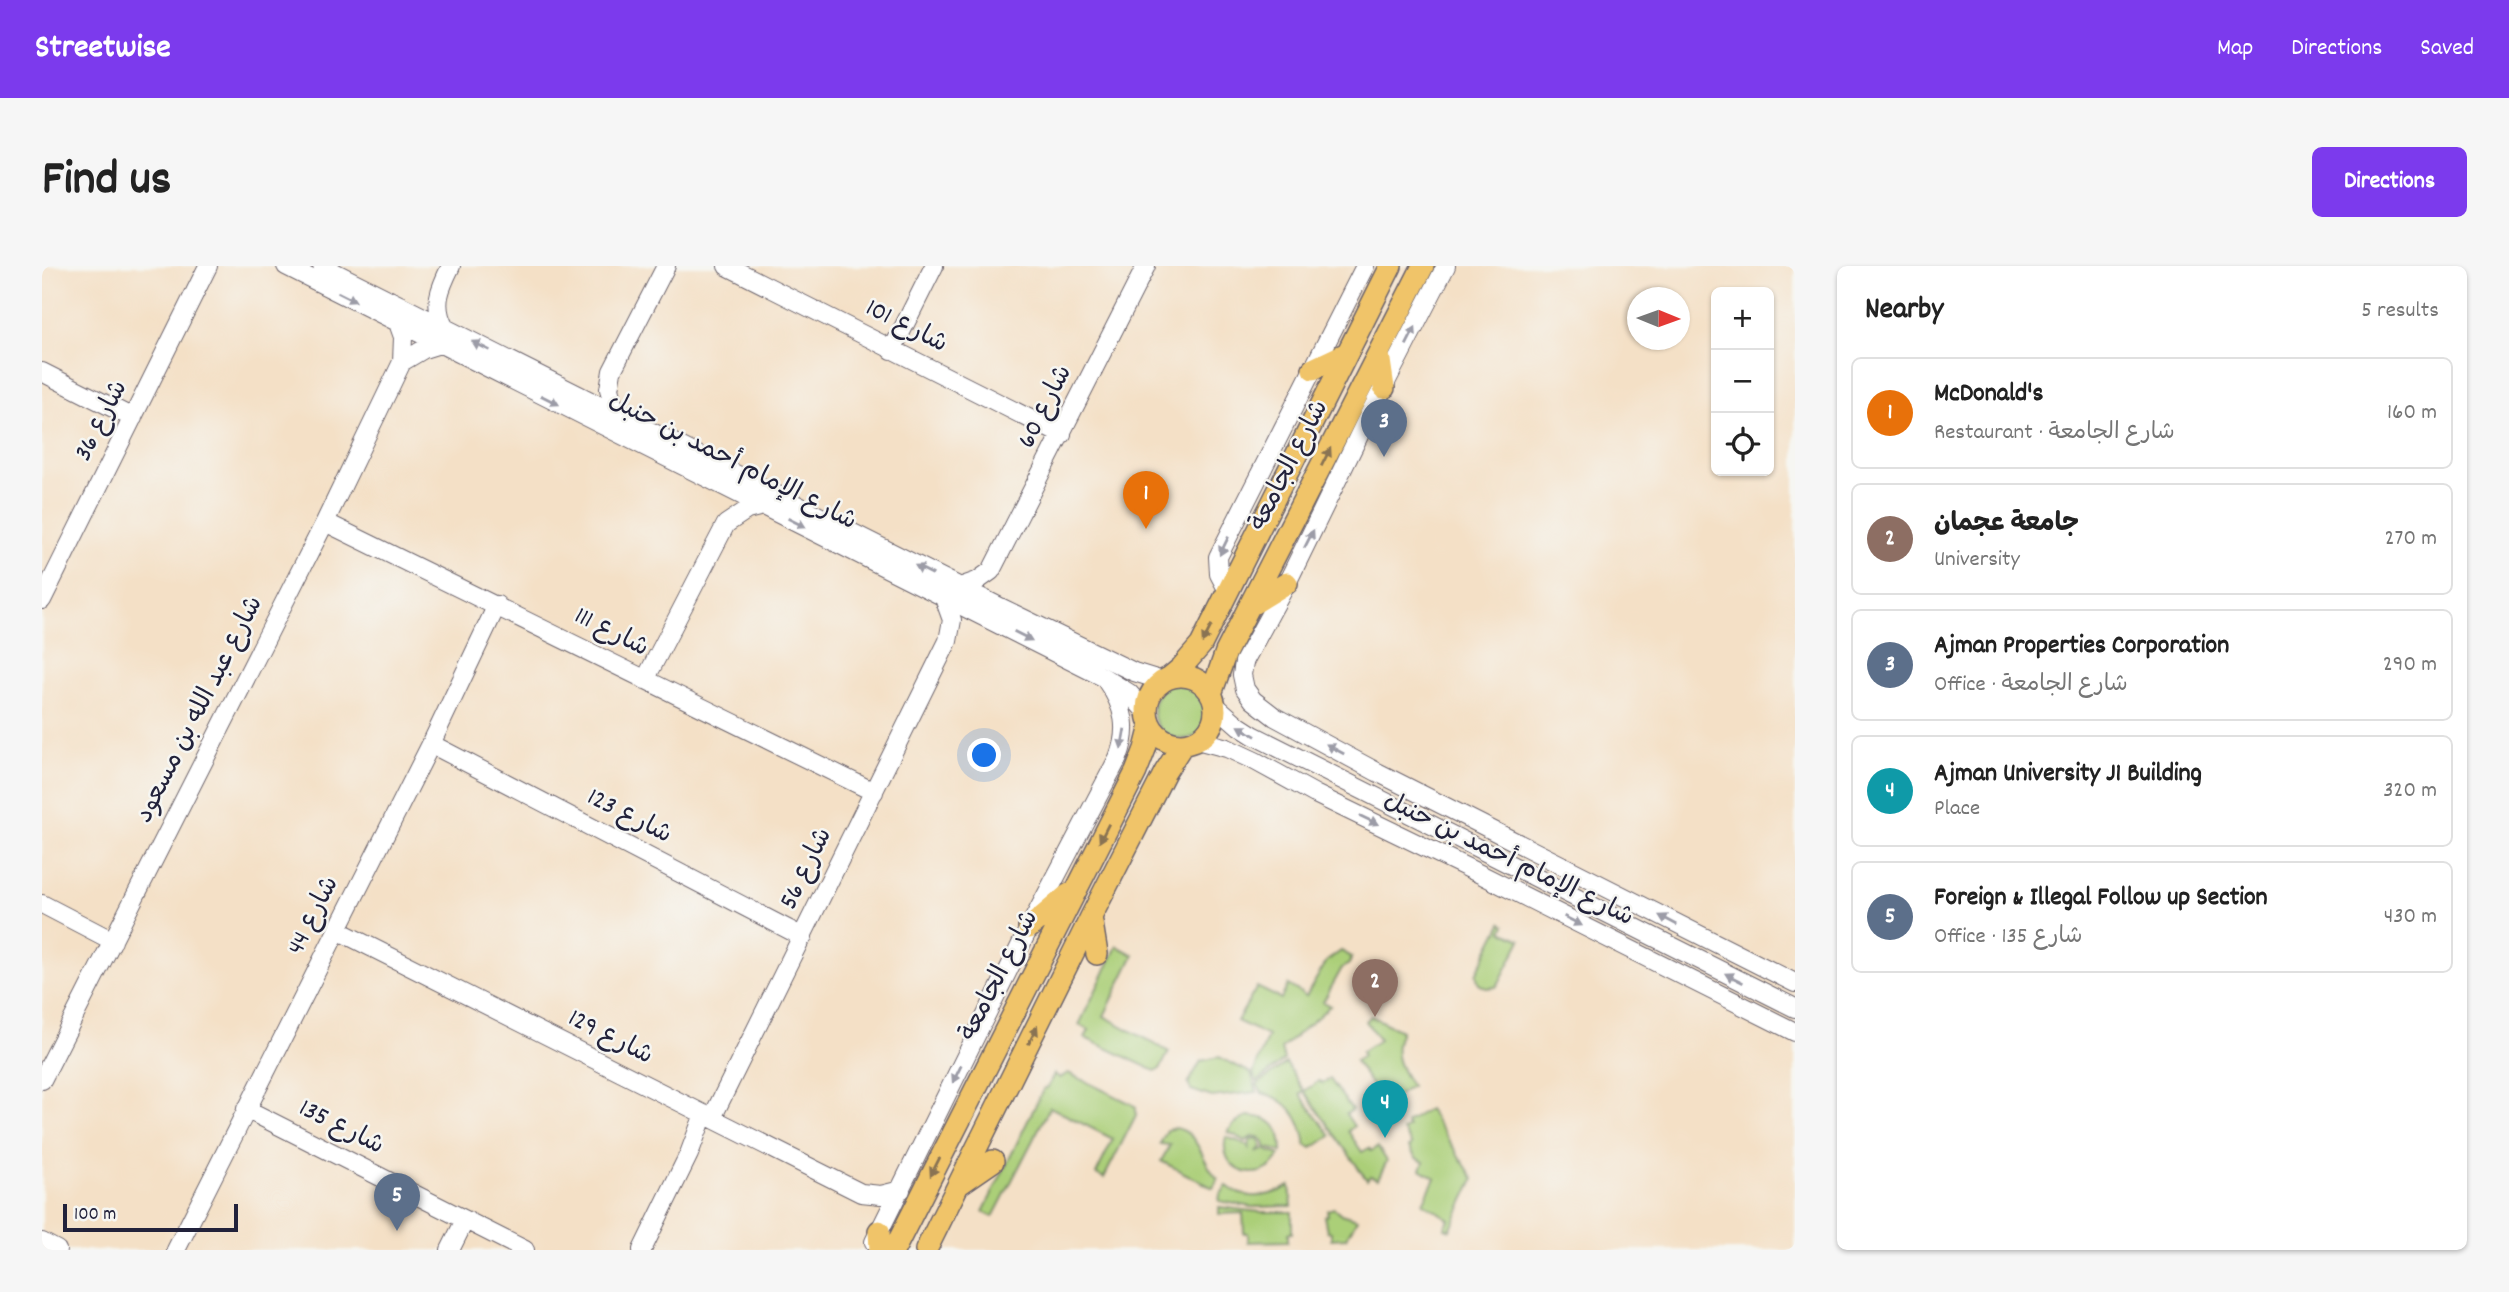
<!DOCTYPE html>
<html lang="en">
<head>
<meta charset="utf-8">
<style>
  body { margin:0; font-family:Dekko,"Playpen Sans Arabic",sans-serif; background:#f6f6f6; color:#222 }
  .controls { position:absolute; right:21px; top:21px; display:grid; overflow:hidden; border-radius:10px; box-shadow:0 2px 5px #0004 }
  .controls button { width:63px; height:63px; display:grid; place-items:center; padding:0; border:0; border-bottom:2px solid #e0e0e0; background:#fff; color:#222; font:35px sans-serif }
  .compass { position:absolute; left:1585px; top:21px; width:63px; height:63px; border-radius:50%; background:#fff; box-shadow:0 2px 5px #0004; rotate:91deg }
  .scale { position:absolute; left:21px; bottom:18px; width:175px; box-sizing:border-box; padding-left:7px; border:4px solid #22223b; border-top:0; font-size:19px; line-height:24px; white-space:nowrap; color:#22223b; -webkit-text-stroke:5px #f6f6f2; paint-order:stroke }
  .you { position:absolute; left:943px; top:490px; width:24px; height:24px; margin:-18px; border:5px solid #fff; border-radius:50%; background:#1a73e8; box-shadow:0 0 0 10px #1a73e833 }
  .badge { display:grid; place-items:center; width:46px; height:46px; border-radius:50%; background:#7c3aed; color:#fff; font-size:23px; font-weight:700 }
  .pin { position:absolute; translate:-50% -58px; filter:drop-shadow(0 2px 4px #0008) }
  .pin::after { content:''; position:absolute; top:37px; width:24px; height:21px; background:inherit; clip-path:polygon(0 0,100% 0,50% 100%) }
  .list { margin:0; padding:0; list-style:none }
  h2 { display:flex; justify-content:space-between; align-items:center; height:91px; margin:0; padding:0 28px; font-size:30px }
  h2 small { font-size:23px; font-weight:400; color:#767676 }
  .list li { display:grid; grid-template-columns:46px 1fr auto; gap:21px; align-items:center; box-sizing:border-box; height:112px; margin:0 14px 14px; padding:0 14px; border:2px solid #e0e0e0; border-radius:10px }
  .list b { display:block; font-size:26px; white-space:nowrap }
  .list p { margin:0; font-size:23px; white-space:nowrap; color:#767676 }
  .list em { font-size:23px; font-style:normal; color:#767676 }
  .icon { flex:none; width:38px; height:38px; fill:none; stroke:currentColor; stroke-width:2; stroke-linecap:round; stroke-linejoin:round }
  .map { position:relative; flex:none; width:1753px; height:984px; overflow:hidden; border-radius:10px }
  header { display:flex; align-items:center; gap:42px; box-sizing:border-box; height:98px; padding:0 35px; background:#7c3aed; color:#fff }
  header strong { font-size:33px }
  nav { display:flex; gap:38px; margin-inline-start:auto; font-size:24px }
  .intro { display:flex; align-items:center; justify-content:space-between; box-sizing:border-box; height:168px; padding:0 42px }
  h1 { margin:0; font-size:49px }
  .button { padding:18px 32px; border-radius:10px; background:#7c3aed; color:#fff; font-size:24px; font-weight:700 }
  main { display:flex; gap:42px; padding:0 42px }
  aside { flex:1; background:#fff; border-radius:10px; box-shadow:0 2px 5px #0004 }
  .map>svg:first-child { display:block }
  .green { fill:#abcf78; stroke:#66785a; stroke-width:2 }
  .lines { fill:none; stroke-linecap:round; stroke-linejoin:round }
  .minor-casing { stroke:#6c646c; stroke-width:20 }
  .major-casing { stroke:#6c646c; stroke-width:24 }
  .minor { stroke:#fff; stroke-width:18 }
  .major { stroke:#f0c469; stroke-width:21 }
  .oneway { fill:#9c9ca7 }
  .oneway2 { fill:#897352 }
  .labels { text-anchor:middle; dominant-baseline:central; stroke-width:5; stroke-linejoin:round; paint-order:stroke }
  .street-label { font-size:26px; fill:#22223b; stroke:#f6f6f2 }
</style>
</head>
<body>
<header>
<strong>Streetwise</strong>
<nav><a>Map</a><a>Directions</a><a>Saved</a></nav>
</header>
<div class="intro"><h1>Find us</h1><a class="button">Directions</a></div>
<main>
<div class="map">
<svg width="1753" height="984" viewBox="0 0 1753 984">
  <rect width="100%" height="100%" fill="#f6f6f2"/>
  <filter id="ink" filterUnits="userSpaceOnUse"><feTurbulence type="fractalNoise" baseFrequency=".0143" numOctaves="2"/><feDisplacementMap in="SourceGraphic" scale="14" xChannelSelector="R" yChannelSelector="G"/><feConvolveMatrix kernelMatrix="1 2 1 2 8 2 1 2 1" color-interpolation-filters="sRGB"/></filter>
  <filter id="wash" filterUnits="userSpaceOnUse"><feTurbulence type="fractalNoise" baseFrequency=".00686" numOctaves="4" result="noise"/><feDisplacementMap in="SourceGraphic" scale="28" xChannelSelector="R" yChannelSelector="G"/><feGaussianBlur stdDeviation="1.57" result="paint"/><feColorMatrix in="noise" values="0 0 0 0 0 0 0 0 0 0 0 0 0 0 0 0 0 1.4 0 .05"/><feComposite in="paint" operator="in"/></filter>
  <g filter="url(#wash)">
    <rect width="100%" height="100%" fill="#f4e0c6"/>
    <path class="green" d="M1111 444a29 29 0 1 1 58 0a29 29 0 1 1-58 0Z
      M1460 657 1463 659 1460 665 1479 674 1458 715 1454 721 1444 722 1437 718 1434 708Z
      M1075 680 1092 689 1062 750 1127 786 1118 803 1113 805 1043 772 1047 764 1037 759Z
      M1299 685 1310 691 1307 698 1300 702 1281 736 1288 740 1239 783 1242 794 1215 816 1211 808 1226 770 1195 755 1215 721 1239 733 1246 719 1264 730 1285 695Z
      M1329 750 1359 765C1349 787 1357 801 1369 820L1348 835 1341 825 1336 828 1313 795 1321 790 1319 786 1337 774 1324 755Z
      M1177 791 1209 807 1215 826 1170 831 1149 824 1146 818 1159 795Z
      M1244 797 1262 825 1277 815 1280 817 1288 813 1310 844 1304 848 1312 860 1306 865 1320 886 1327 882 1329 885 1336 881 1345 895 1336 913 1328 910 1325 914 1262 825 1258 828 1289 870 1270 882 1264 879C1260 853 1247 833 1220 827L1215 819Z
      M1026 807 1090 838 1094 842V849L1062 912 1054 908 1071 873 1008 841 951 951 941 946 1002 822 1005 823 1012 808 1018 812Z
      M1386 843 1432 913 1408 964 1403 962 1407 953 1381 937 1393 912 1379 903 1382 896 1374 892 1367 881 1370 879 1361 865 1366 861 1364 857Z
      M1206 850C1232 851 1240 862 1240 886L1223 881C1222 870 1212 867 1204 875L1186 866 1191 859Z
      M1133 862C1158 865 1160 899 1176 913L1171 922 1119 895 1128 879 1118 878 1125 864Z
      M1184 871 1204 878 1207 883 1208 874 1216 872 1220 880 1214 887 1222 883 1238 889C1221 922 1175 906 1184 871Z
      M1185 920C1204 936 1227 931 1248 920L1250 940 1211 941 1177 935 1178 929Z
      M1177 941 1218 946H1250V967H1246V975L1206 976V967H1202L1201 947 1177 948Z
      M1292 942 1299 948 1315 953 1304 972 1289 973V966L1285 965 1282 950 1286 949 1285 944Z"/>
  </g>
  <g filter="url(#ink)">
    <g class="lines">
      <g class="minor-casing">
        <path id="minor" d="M244 0 1061 411 1087 427 1106 448
          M280 0 958 341 1092 406 1121 415
          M685 0 1020 169
          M1404 0 1326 151 1245 317 1202 396 1200 409 1203 423 1211 434 1233 451 1335 506 1753 717
          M403 62C390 39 398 22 409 0
          M850 84 892 0
          M360 96 382 83 398 78
          M0 106 91 152
          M574 148 567 123 570 105 624 0
          M283 256 832 526
          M918 321 935 315 949 305 1104 0
          M1186 325 1177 308 1176 291 1323 0
          M0 334 166 0
          M603 414 684 258 705 244 721 240
          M1172 438 1197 460 1211 469 1753 742
          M1155 474 1185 482 1213 495 1273 528 1438 608 1753 766
          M389 478 761 671
          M0 638 71 675
          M295 664 819 927 839 929 859 924
          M0 814 283 256 360 96 361 71 356 57
          M204 843 483 984
          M670 852 906 375 910 354 902 332
          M0 976 15 984
          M832 976 987 662 1076 492C1087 464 1083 441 1065 416
          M134 984 389 478 455 339
          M408 984 423 954
          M600 984 647 888 662 848"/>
      </g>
      <g class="major-casing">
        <path id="major" d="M1337 88 1342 122
          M1271 103 1305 87
          M1209 339 1245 317
          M1105 444a34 34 0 1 1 68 0a34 34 0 1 1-68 0Z
          M1127 412 1139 402 1159 379 1349 0
          M1169 428 1184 386 1381 0
          M1049 651 1055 688
          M987 662 1027 628
          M919 917 951 895
          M837 965 838 984
          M852 984 1094 506 1103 483 1109 460
          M884 984 1049 651 1123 506 1141 478"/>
      </g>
      <use href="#minor" class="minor"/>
      <use href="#major" class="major"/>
    </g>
    <defs><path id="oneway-solid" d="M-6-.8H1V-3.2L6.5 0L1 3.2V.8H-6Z" transform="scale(1.75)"/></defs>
    <g class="oneway">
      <use href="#oneway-solid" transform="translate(305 31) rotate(27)"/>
      <use href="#oneway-solid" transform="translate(1369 70) rotate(-63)"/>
      <use href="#oneway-solid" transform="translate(439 80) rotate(-153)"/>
      <use href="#oneway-solid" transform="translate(508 134) rotate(27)"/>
      <use href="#oneway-solid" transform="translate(755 257) rotate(27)"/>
      <use href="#oneway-solid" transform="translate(1267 273) rotate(-63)"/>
      <use href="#oneway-solid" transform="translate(1182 280) rotate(116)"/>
      <use href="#oneway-solid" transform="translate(882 304) rotate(-153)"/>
      <use href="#oneway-solid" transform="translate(981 370) rotate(27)"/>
      <use href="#oneway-solid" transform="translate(1205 465) rotate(-149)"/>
      <use href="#oneway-solid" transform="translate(1081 473) rotate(100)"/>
      <use href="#oneway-solid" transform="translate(1293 483) rotate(-151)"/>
      <use href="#oneway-solid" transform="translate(1327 554) rotate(26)"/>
      <use href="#oneway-solid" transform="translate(1626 654) rotate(-152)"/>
      <use href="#oneway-solid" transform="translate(1531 655) rotate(27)"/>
      <use href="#oneway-solid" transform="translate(1692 712) rotate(-153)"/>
      <use href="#oneway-solid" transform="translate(915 808) rotate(116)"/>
    </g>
    <g class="oneway2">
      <use href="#oneway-solid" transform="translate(1284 191) rotate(-63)"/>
      <use href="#oneway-solid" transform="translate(1165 368) rotate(117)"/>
      <use href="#oneway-solid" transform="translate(1062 567) rotate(117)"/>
      <use href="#oneway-solid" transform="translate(991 769) rotate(-64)"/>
      <use href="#oneway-solid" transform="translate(893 901) rotate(117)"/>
    </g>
  </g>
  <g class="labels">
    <g class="street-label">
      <text transform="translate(864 61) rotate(27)">شارع 101</text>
      <text transform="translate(1004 141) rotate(-63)">شارع 60</text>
      <text transform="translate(60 155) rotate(-63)">شارع 36</text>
      <text transform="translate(690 196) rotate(27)">شارع الإمام أحمد بن حنبل</text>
      <text transform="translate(1248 200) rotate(-63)">شارع الجامعة</text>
      <text transform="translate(569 367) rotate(27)">شارع 111</text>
      <text transform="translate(158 444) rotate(-63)">شارع عبد الله بن مسعود</text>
      <text transform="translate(587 551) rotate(27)">شارع 123</text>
      <text transform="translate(1466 594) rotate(26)">شارع الإمام أحمد بن حنبل</text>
      <text transform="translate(765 603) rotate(-64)">شارع 56</text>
      <text transform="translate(272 650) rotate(-63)">شارع 44</text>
      <text transform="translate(958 710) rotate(-63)">شارع الجامعة</text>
      <text transform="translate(568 772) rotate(27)">شارع 129</text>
      <text transform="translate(299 862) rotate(27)">شارع 135</text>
    </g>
  </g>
</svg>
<div class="controls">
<button>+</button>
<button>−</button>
<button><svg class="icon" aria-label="locate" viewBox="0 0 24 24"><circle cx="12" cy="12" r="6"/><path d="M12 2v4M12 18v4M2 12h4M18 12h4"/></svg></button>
</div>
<svg class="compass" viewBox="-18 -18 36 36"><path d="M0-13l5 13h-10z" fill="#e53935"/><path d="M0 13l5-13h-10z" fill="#767676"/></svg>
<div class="scale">100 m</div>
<div class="you"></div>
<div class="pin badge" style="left:1104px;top:263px;background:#e8710a">1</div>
<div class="pin badge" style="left:1333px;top:751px;background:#8d6e63">2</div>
<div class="pin badge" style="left:1342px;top:191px;background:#5c6f8a">3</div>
<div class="pin badge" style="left:1343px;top:872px;background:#0f9aa8">4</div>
<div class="pin badge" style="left:355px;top:965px;background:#5c6f8a">5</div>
</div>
<aside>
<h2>Nearby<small>5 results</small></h2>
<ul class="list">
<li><span class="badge" style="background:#e8710a">1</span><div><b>McDonald's</b><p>Restaurant · شارع الجامعة</p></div><em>160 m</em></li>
<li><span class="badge" style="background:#8d6e63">2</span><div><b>جامعة عجمان</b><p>University</p></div><em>270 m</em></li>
<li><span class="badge" style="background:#5c6f8a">3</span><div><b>Ajman Properties Corporation</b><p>Office · شارع الجامعة</p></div><em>290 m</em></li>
<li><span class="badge" style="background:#0f9aa8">4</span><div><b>Ajman University J1 Building</b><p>Place</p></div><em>320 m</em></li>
<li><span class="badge" style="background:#5c6f8a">5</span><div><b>Foreign &amp; Illegal Follow up Section</b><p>Office · شارع 135</p></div><em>430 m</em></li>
</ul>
</aside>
</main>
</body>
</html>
